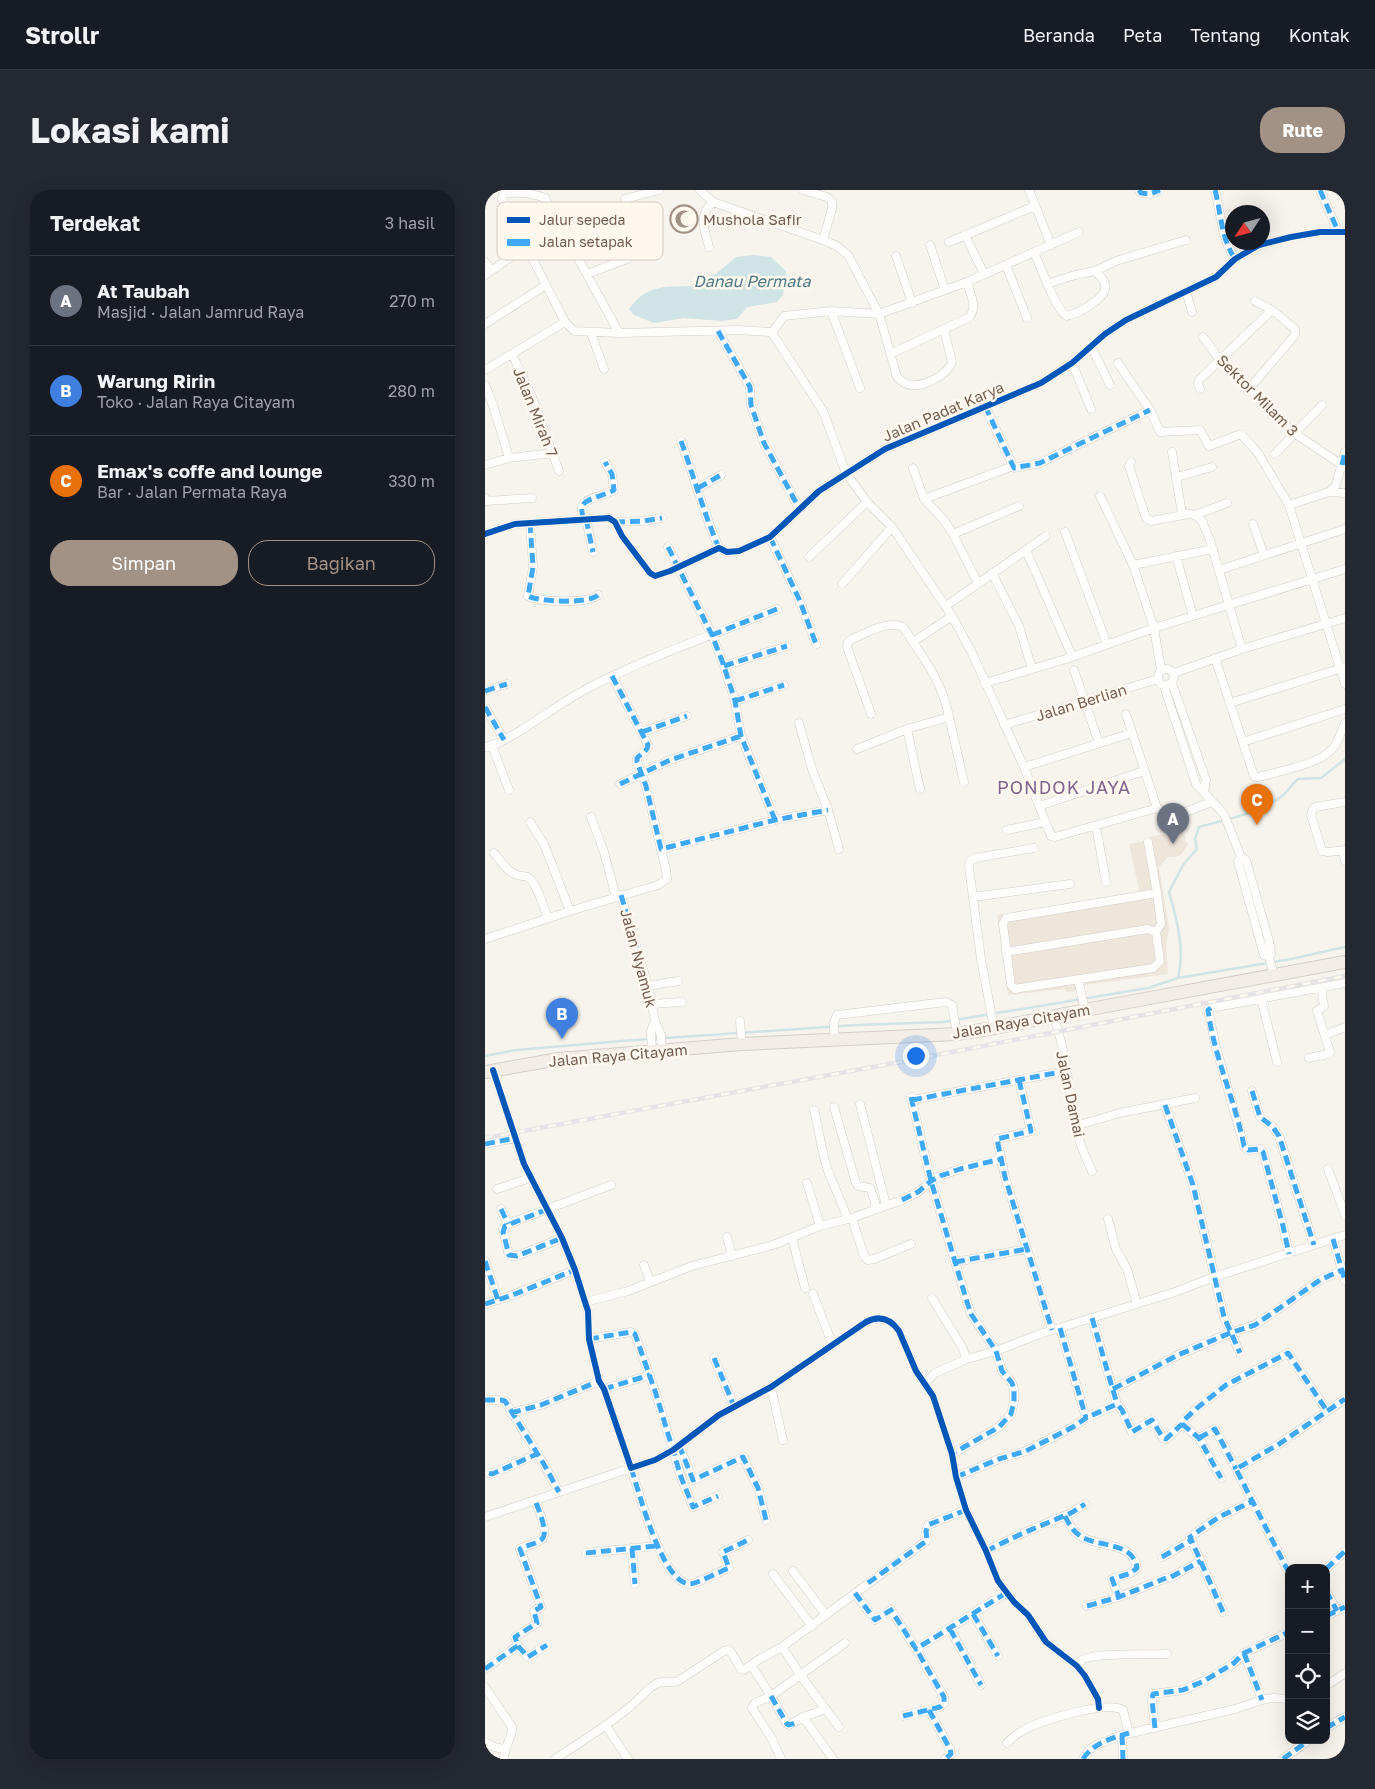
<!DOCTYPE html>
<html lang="id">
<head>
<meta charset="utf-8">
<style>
  body { margin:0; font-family:"Golos Text",sans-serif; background:#242831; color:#f1f3f6 }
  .controls { position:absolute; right:15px; bottom:15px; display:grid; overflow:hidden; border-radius:10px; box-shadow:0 5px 20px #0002 }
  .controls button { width:45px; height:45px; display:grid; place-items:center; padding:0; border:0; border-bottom:1px solid #363941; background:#171b24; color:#f1f3f6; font:25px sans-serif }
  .compass { position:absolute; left:740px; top:15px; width:45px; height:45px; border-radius:50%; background:#171b24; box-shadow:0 5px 20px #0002; rotate:234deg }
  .you { position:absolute; left:430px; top:865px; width:18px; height:18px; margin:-12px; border:4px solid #fff; border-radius:50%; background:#1a73e8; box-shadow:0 0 0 8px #1a73e833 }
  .badge { display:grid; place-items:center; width:32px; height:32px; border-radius:50%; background:#a29286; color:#fff; font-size:16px; font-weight:700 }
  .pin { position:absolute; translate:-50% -41px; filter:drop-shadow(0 1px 2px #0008) }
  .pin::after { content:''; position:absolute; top:26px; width:18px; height:15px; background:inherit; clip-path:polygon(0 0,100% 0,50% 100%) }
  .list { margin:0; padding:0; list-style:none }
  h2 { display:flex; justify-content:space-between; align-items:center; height:65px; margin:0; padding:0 20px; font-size:21px }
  h2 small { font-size:16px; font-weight:400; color:#9ea1a6 }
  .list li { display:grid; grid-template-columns:32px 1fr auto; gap:15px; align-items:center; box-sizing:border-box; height:90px; padding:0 20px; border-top:1px solid #363941 }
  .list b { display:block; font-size:19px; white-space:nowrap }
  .list p { margin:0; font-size:16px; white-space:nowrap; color:#9ea1a6 }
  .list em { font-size:16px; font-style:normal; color:#9ea1a6 }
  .actions { display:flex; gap:10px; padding:15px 20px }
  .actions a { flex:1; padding:11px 0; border:1px solid #a29286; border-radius:20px; text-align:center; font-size:18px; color:#a29286 }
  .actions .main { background:#a29286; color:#fff }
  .icon { flex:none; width:28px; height:28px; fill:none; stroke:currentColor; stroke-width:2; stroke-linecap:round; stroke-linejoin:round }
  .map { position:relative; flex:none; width:860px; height:1569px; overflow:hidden; border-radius:20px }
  header { display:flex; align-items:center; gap:30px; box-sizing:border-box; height:70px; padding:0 25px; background:#171b24; border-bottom:1px solid #363941 }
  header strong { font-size:24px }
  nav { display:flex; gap:28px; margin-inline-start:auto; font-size:18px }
  .intro { display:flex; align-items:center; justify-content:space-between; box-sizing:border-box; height:120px; padding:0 30px }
  h1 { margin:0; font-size:35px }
  .button { padding:12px 22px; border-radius:20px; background:#a29286; color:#fff; font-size:18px; font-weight:700 }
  main { display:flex; gap:30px; padding:0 30px }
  aside { flex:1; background:#171b24; border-radius:20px; box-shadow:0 5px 20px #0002 }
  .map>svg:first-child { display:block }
  .residential { fill:#efe6db }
  .water { fill:#d0e4e6 }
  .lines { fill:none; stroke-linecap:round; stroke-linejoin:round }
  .stream { stroke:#d0e4e6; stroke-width:2.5 }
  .street-casing { stroke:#d4cfc8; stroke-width:9 }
  .primary-casing { stroke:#d5cec8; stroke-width:14 }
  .street { stroke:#fefdfc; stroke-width:8 }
  .primary { stroke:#f2eee7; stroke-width:12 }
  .rail-casing { stroke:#e5e3e5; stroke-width:4.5 }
  .rail { stroke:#fef8ef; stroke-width:2.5; stroke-dasharray:8; stroke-linecap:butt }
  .quiet { stroke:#3fa9f5; stroke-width:5; stroke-dasharray:10 5; stroke-linecap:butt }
  .cycleway-casing { stroke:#fef8ef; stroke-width:9 }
  .cycleway { stroke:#0057b8; stroke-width:6 }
  .labels { text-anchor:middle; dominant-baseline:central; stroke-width:5; stroke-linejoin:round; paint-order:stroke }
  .poi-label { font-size:15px; fill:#745d4e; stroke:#fef8ef; text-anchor:start }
  .street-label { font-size:15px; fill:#745d4e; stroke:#fef8ef }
  .water-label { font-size:16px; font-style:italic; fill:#4a7a85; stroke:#fef8ef }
  .quarter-label { font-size:18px; letter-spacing:1px; fill:#83668f; stroke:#fef8ef }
  .key { fill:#fef8ef; stroke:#d5cabf; stroke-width:1 }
  .key-label { font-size:14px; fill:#745d4e }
</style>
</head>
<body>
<header>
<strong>Strollr</strong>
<nav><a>Beranda</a><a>Peta</a><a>Tentang</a><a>Kontak</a></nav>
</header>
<div class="intro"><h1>Lokasi kami</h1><a class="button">Rute</a></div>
<main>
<aside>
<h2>Terdekat<small>3 hasil</small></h2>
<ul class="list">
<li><span class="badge" style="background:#6b7280">A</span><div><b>At Taubah</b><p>Masjid · Jalan Jamrud Raya</p></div><em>270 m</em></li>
<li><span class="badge" style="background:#3f7fe0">B</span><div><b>Warung Ririn</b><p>Toko · Jalan Raya Citayam</p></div><em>280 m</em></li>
<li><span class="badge" style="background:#e8710a">C</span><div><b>Emax's coffe and lounge</b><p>Bar · Jalan Permata Raya</p></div><em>330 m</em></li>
</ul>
<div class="actions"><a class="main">Simpan</a><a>Bagikan</a></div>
</aside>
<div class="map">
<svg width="860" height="1569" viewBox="0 0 860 1569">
  <rect width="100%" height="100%" fill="#f7f3ed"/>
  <path class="residential" d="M691 642 698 643 701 647 700 652 703 654 696 665 690 667H683L674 677 684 738 681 755 683 784 592 796V801L581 802 580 799 523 805 512 725 655 704 644 654 659 651 658 649 668 646Z"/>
  <path class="water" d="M269 65 286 67 301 81 298 105 292 112 262 117 252 129 236 131 199 128 169 133 149 125 144 119C163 93 182 97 211 96L218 87 231 84 251 67Z"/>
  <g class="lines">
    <path class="stream" d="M693 788C700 759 692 730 684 702L698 675 712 659 710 649 714 637C742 629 773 624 797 606 803 601 807 594 813 589L836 588 860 569
      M0 866 31 860 137 851 371 835 458 832 663 798 693 788 806 769 860 757"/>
    <g class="street-casing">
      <path id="street" d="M17 0 19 4 17 9 80 132 89 141 134 143 253 140 285 142
        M215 0 228 12 338 50 352 56 363 65 394 124 412 187C415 190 418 193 422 194 436 199 462 186 467 172L459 139
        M318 0 342 7 347 12V19L338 50
        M544 0 566 55
        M654 0 656 3 665 4 675 0
        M730 0C736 23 736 48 750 69
        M835 0 853 41
        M19 4C34 1 46 3 60 8L134 143
        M140 9 174 0
        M480 45 499 84
        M464 52 550 16
        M445 55 460 100
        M224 57C220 40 212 26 228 12
        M549 62C555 75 571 121 582 126 593 123 624 108 620 94 619 89 614 85 610 81
        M411 66 427 113
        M0 72 6 80
        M521 75 542 128
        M102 84 142 69
        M0 85 42 56
        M562 94 590 85 610 81 631 71 701 50
        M701 101 707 122
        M770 111 787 120
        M346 121 375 198
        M0 134 61 95
        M289 140 299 126 346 121 394 124 482 92 594 42
        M233 141 265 197 266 215 279 253 314 318
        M106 143 119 179
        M289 146 338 221 361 283 382 312 407 337 467 426 487 463 539 577 566 646 570 647 672 618
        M718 147 735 170 809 243 860 277
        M606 156 625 195
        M27 164 47 207 74 281
        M405 164 483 128C494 118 485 105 482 92
        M587 173 606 219
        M633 173 665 220 675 242 715 240 724 256 756 244 773 263 804 315 860 494
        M0 180 80 132
        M0 195 9 218 24 268 0 275
        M715 199 713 194 714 190 787 120 810 139V145L764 199
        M500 216 529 278 555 273 665 220
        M196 251C209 287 219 324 234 358
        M687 262 697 324
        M790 264 837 215
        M24 268 69 263
        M646 272 644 276 661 328 666 331 704 324 710 325 717 331 725 350 757 459
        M428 278 439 309 459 330 468 344 493 393
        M692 287 727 277
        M213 298 236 285
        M844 302 860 303
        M615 306 648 375 669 438 676 480
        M0 308 1 311 47 308
        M439 309 523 278
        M804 315 844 302 851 295 860 262
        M710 325 742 313
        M98 329C98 326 96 320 97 317 99 308 122 305 129 300L127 284 120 272
        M101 329 108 362
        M130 332 159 331 177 328
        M45 333 48 377 43 406C54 412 104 414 113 405
        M768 334 779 365
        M580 342 622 454
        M0 344 30 334 124 328 130 332 137 346 165 383 170 386 185 381 234 358 242 362 254 361 285 347 334 301 400 259 556 193 587 173 620 144 641 130 731 87 750 69 774 55 806 47 835 42H860
        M468 344 534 316
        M285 347 314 409 331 454
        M183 357 227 445 239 476 250 511 256 546 290 630
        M541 360 561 346
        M691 366 708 426
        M324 367 382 312
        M648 375 728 359
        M734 380 860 339
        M507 383 534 436 547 479
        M357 394 407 337
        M461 416 541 360 587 466
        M428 452 467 426
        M730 468 769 586 772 587 778 586C798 580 835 574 848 558 854 551 856 541 860 533
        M239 476 302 456
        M589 480 614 553
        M689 483 757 459 860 428
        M500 493 581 469 669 438 860 379
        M687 493 721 590 719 602
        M679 496 687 493 689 487V483L683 479C671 479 670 491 679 496L711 594 739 624 756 667 761 670 784 751 786 764 784 767 789 786
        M0 501 22 494
        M250 511 299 495
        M745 513 860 477
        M0 517 19 550
        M641 524 672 618 683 626H691L726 612
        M464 527 479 592
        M314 533 327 579 343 620 354 659
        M519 535 673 489
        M422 539 435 599
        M157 542 202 526
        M758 552 860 519
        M7 556 24 600
        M0 557C15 554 28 545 41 537 63 523 85 507 109 495 168 465 231 444 292 419
        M372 559 422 539 464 527C458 492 437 466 418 437 402 430 382 443 367 449L363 452 362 457 386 524
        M539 577 647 543
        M135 594 185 570 256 546
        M860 612 830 617 828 619 826 625 837 661 843 662 860 660
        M554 616 659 581
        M106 627 119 662 131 707
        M45 632 59 654 85 721
        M611 636 621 692
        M522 640 560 632
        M663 652 672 703 521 728 518 734 526 795 530 799 535 798 668 778 675 771 671 742 676 734 672 703
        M176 659 290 630 343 620
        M858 661 860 671
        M9 663C15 670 22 682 32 685 36 687 40 685 44 688 52 694 59 718 63 728
        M756 667 753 672 779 765 784 767
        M136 705 163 796 170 831 176 845 177 861
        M488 707 585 694
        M0 749 85 721 173 695 182 689 181 680 161 596 152 572V568L162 559 163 555 127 486
        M521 762 663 739 671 742
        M593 789 600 820
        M163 796 193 791
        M776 809 792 872
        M167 814 197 812
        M568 826C582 861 583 901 591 937 593 952 601 967 607 981
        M255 831 257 854
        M509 838 496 769 484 677 485 671 490 668 549 658
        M840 845 858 838
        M349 850V832L352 825 461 812 467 815 472 844
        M167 862 166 841 170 831
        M824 868 844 864 845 862 832 821 839 816 836 798
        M8 880 39 974 77 1048 90 1080 100 1112 103 1121 104 1149 114 1191 119 1199 146 1278 170 1270 188 1260 234 1225 286 1197 381 1132C394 1125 405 1128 414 1141L431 1181 448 1206 467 1264 471 1287 481 1320 501 1361 513 1391 529 1412 543 1425 561 1452 592 1476 600 1486 613 1509 614 1518
        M534 890 546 941 512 949 520 987 567 1140
        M767 901 775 927 787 936 794 946 829 1055
        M426 907 446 991 482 1112 486 1124 511 1161 517 1181 527 1193 529 1199V1211L526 1224 514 1237 467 1264
        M427 910 581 881
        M375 914 401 1015
        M680 915 708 995 739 1127 755 1163
        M349 917 371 993 373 996 385 998 390 1012 389 1019
        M329 920C334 939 336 959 342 978 348 996 357 1010 362 1029
        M590 936 635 923 710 908
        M0 954 31 948
        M843 979 860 1025
        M322 993 335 1036
        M12 999 45 988
        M16 1019 23 1034
        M367 1028 379 1066 383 1070 389 1069 426 1054
        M623 1029 631 1059 642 1079 652 1114
        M242 1047 247 1066
        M77 1048 32 1066H26L23 1062 18 1038 23 1034 126 995
        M307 1048 320 1098
        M848 1049 860 1091
        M804 1064 798 1036 778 962 775 959 763 960 759 956 731 857 723 820 726 818 860 793
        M0 1071 13 1110
        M470 1072 542 1059
        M159 1075 165 1092
        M328 1104 348 1156
        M447 1108 477 1157 482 1169
        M100 1112 143 1101 207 1076 288 1055 335 1036 367 1028 417 1010 433 1002 446 991 455 986 475 979 516 969
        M0 1114 25 1106 90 1080
        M607 1128 632 1214
        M575 1138 601 1228
        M104 1149 146 1142 150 1144 171 1204 196 1287 208 1317 233 1306
        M229 1168 249 1216
        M440 1193 450 1183 482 1169 511 1161 555 1144 690 1102 726 1088 860 1045
        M286 1197 298 1250
        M119 1199 165 1185
        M628 1199 693 1165 745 1143 770 1135 835 1090 857 1080
        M0 1210H16L20 1211 60 1276 74 1302
        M26 1223 56 1215 114 1191
        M697 1234 714 1248 736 1288
        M714 1248 730 1239 751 1279
        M194 1255 208 1290 258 1267 273 1298 281 1330
        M4 1283 7 1284 52 1264
        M471 1287 514 1269 541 1261 588 1237 601 1228 632 1214 637 1220 647 1242 667 1230 678 1248 681 1249 697 1234V1232L712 1218 741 1195 803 1163 842 1221
        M580 1326C584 1334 587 1340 594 1345 610 1358 648 1350 652 1378L646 1383 627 1389 634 1407
        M0 1327 146 1278C154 1301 177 1394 205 1394 211 1394 236 1381 244 1378L238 1362 263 1350
        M147 1358 150 1394
        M501 1361 536 1344 586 1323 600 1314
        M101 1363 171 1356
        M677 1367 705 1351
        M841 1379 860 1361
        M308 1381 341 1425
        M804 1383 751 1279 794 1254 860 1209
        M288 1384 327 1436
        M686 1387 716 1371
        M841 1401 852 1421
        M370 1403 390 1430 406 1420 431 1459 521 1403
        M602 1416 634 1407 681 1388
        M738 1422 705 1347 734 1327 768 1311
        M488 1424 513 1466
        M841 1426 860 1417
        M465 1439 496 1495
        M33 1456 43 1467 62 1455
        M759 1463 777 1510
        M266 1475 286 1506 270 1513 267 1518 287 1549 296 1569
        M592 1476C593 1475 596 1471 597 1470 607 1462 667 1465 682 1464
        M0 1479 31 1457 33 1456 30 1447 52 1433 49 1421 56 1417 35 1359C41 1355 52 1354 57 1349 64 1343 53 1318 50 1310
        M841 1496 860 1483
        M0 1497 27 1537C28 1547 19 1556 19 1569
        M341 1519 318 1527 304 1535 302 1534 286 1506 360 1453
        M444 1520 465 1559 466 1564 460 1569
        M418 1526 455 1517 459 1513V1507L431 1459
        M318 1527 348 1569
        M121 1536 143 1569
        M354 1537 316 1486 297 1457 440 1352 442 1350 441 1341 443 1335 481 1320
        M670 1538 667 1510 668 1504 698 1500 719 1491 749 1473 759 1463 804 1442
        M841 1538 860 1527
        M637 1545 638 1569
        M0 1552 9 1557 19 1559
        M522 1553C526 1549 531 1544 537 1541 554 1531 620 1510 638 1520L644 1543
        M70 1569C94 1553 119 1538 141 1520 151 1513 160 1500 171 1494 178 1490 185 1494 193 1491L239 1461 244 1460 246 1462 256 1479 259 1480 273 1470 297 1457
        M598 1569 604 1560 611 1555 637 1545 750 1519 777 1510 788 1508 804 1509
        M798 1569 824 1550"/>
    </g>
    <g class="primary-casing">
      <path id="primary" d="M0 882 74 869 257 854 472 844 509 838 600 820 860 772"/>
    </g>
    <use href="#street" class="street"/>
    <use href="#primary" class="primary"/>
    <g class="rail-casing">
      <path id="rail" d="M0 948 421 871 860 786"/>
    </g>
    <use href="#rail" class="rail"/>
    <path class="quiet" d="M654 0 656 3 665 4 675 0
      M730 0C736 23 736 48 750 69
      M835 0 853 41
      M233 141 265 197 266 215 279 253 314 318
      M500 216 529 278 555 273 665 220
      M196 251C209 287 219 324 234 358
      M857 275 860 262
      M213 298 236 285
      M98 329C98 326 96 320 97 317 99 308 122 305 129 300L127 284 120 272
      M101 329 108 362
      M130 332 159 331 177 328
      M45 333 48 377 43 406C54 412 104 414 113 405
      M285 347 314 409 331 454
      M183 357 227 445 239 476 250 511 256 546 290 630
      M227 445 292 419
      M239 476 302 456
      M127 486 163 555 162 559 152 568V572L161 596 176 659 290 630 343 620
      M0 501 22 494
      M250 511 299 495
      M0 517 19 550
      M157 542 202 526
      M135 594 185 570 256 546
      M136 705 163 796
      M726 818 723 820C729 867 750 910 759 956L763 960 775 959 778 962 798 1036 804 1064
      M534 890 546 941 512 949 520 987 567 1140
      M767 901 775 927 787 936 794 946 829 1055
      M426 907 446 991 482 1112 486 1124 511 1161 517 1181 527 1193 529 1199V1211L526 1224 514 1237 467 1264
      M427 910 581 881
      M680 915 708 995 739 1127 755 1163
      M0 954 31 948
      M417 1010 433 1002 446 991 455 986 475 979 516 969
      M16 1019 23 1034
      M63 1019 20 1036 18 1042 24 1065 32 1066 77 1048
      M848 1049 860 1091
      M0 1071 13 1110
      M470 1072 542 1059
      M0 1114 25 1106 90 1080
      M607 1128 632 1214
      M575 1138 601 1228
      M104 1149 146 1142 150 1144 171 1204 196 1287 208 1317 233 1306
      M229 1168 249 1216
      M119 1199 165 1185
      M628 1199 693 1165 745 1143 770 1135 835 1090 857 1080
      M0 1210H16L20 1211 60 1276 74 1302
      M26 1223 56 1215 114 1191
      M697 1234 714 1248 736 1288
      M714 1248 730 1239 751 1279
      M194 1255 208 1290 258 1267 273 1298 281 1330
      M146 1278C154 1301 177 1394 205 1394 211 1394 236 1381 244 1378L238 1362 263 1350
      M4 1283 7 1284 52 1264
      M471 1287 514 1269 541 1261 588 1237 601 1228 632 1214 637 1220 647 1242 667 1230 678 1248 681 1249 697 1234V1232L712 1218 741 1195 803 1163 842 1221
      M580 1326C584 1334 587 1340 594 1345 610 1358 648 1350 652 1378L646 1383 627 1389 634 1407
      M147 1358 150 1394
      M501 1361 536 1344 586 1323 600 1314
      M101 1363 171 1356
      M677 1367 705 1351
      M841 1379 860 1361
      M804 1383 751 1279 794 1254 860 1209
      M686 1387 716 1371
      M383 1393 440 1352 442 1350 441 1341 443 1335 481 1320
      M841 1401 852 1421
      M370 1403 390 1430 406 1420 431 1459 521 1403
      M602 1416 634 1407 681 1388
      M738 1422 705 1347 734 1327 768 1311
      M488 1424 513 1466
      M841 1426 860 1417
      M465 1439 496 1495
      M33 1456 43 1467 62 1455
      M759 1463 777 1510
      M0 1479 31 1457 33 1456 30 1447 52 1433 49 1421 56 1417 35 1359C41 1355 52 1354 57 1349 64 1343 53 1318 50 1310
      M286 1506 302 1534 304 1535 310 1533
      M444 1520 465 1559 466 1564 460 1569
      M418 1526 455 1517 459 1513V1507L431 1459
      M670 1538 667 1510 668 1504 698 1500 719 1491 749 1473 759 1463 804 1442
      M841 1538 860 1527
      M637 1545 638 1569
      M598 1569C608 1553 627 1548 644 1543
      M798 1569 824 1550"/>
    <g class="cycleway-casing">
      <path id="cycleway" d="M0 344 30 334 124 328 130 332 137 346 165 383 170 386 185 381 234 358 242 362 254 361 285 347 334 301 400 259 556 193 587 173 620 144 641 130 731 87 750 69 774 55 806 47 835 42H860
        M8 880 39 974 77 1048 90 1080 100 1112 103 1121 104 1149 114 1191 119 1199 146 1278 170 1270 188 1260 234 1225 286 1197 381 1132C394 1125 405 1128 414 1141L431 1181 448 1206 467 1264 471 1287 481 1320 501 1361 513 1391 529 1412 543 1425 561 1452 592 1476 600 1486 613 1509 614 1518"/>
    </g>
    <use href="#cycleway" class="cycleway"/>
  </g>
  <defs>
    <g id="mosque-ring" transform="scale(1.4375)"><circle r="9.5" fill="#fef8ef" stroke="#a29286" stroke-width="1.5"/><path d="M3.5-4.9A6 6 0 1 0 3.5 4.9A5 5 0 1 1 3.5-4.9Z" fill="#a29286"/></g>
  </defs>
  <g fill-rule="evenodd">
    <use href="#mosque-ring" x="199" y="29"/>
  </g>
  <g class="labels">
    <g class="poi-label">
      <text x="218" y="29">Mushola Safir</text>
    </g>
    <g class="street-label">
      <text transform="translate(773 205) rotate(45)">Sektor Milam 3</text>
      <text transform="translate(458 221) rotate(-23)">Jalan Padat Karya</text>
      <text transform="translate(51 222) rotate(68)">Jalan Mirah 7</text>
      <text transform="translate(596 512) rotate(-17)">Jalan Berlian</text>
      <text transform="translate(154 768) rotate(75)">Jalan Nyamuk</text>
      <text transform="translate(536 831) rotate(-10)">Jalan Raya Citayam</text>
      <text transform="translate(133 865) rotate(-5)">Jalan Raya Citayam</text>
      <text transform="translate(586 904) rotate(78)">Jalan Damai</text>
    </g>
    <g class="water-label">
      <text x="267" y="91">Danau Permata</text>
    </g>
    <g class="quarter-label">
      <text x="579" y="597">PONDOK JAYA</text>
    </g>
  </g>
  <rect x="12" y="12" width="166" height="58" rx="8" class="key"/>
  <rect x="22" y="27" width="23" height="6" fill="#0057b8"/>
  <rect x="22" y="49" width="23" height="7" fill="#3fa9f5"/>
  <g class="key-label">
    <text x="54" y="35">Jalur sepeda</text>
    <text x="54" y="57">Jalan setapak</text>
  </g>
</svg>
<div class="controls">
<button>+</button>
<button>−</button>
<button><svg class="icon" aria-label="locate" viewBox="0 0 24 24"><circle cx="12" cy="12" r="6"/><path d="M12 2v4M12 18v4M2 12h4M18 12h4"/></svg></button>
<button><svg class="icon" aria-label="layers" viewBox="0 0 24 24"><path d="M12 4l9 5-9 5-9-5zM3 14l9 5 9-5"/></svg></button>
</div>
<svg class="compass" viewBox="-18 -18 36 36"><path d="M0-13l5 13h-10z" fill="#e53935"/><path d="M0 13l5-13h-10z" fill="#9ea1a6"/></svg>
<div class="you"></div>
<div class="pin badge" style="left:688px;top:654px;background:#6b7280">A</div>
<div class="pin badge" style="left:77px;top:849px;background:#3f7fe0">B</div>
<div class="pin badge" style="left:772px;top:635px;background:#e8710a">C</div>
</div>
</main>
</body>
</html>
